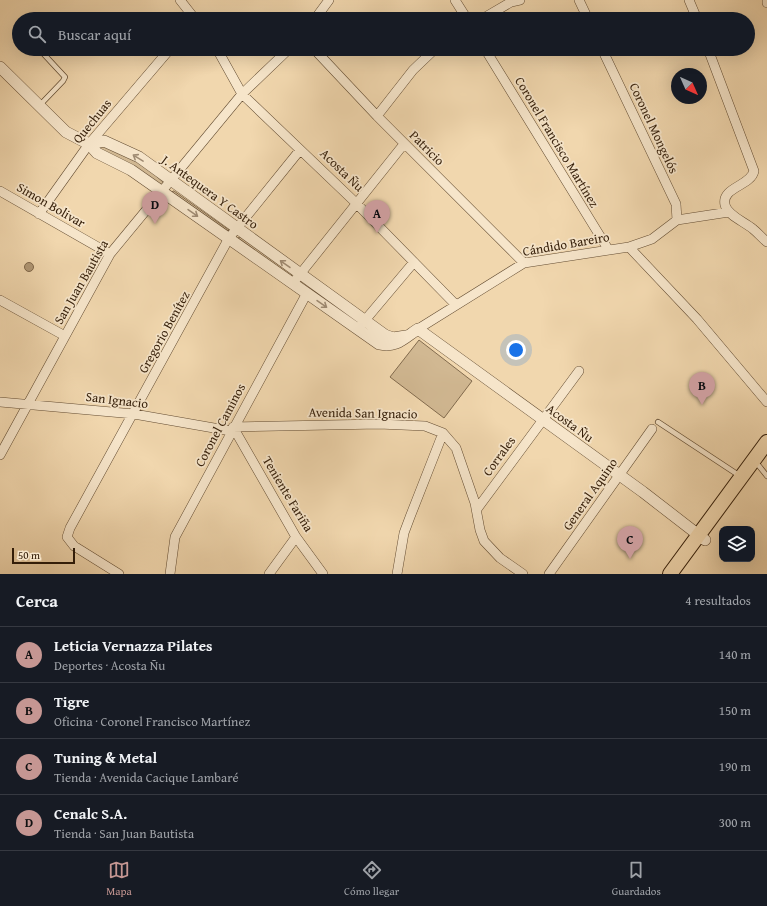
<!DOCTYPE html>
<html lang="es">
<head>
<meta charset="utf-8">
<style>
  body { margin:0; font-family:"Gentium Book Plus",serif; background:#20242c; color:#f1f3f6 }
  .controls { position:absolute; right:12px; bottom:12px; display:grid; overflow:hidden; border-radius:8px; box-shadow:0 4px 16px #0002 }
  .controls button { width:36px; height:36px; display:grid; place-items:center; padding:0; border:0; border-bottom:1px solid #363941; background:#171b24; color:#f1f3f6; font:20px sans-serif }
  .compass { position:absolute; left:671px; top:68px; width:36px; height:36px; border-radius:50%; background:#171b24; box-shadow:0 4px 16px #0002; rotate:135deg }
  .scale { position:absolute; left:12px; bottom:10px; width:63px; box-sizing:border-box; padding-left:4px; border:2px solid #341e09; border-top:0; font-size:11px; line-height:14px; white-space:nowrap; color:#341e09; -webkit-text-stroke:3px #f6e5ca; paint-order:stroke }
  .you { position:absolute; left:516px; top:350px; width:14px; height:14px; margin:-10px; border:3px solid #fff; border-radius:50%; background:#1a73e8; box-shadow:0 0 0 6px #1a73e833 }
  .badge { display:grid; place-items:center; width:26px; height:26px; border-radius:50%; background:#c59692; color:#111; font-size:13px; font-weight:700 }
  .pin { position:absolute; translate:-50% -33px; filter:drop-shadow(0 1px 2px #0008) }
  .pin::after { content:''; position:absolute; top:21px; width:14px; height:12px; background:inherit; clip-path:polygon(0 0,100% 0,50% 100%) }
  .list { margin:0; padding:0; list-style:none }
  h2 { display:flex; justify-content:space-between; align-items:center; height:52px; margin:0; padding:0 16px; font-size:17px }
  h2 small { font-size:13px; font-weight:400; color:#9ea1a6 }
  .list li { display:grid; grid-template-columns:26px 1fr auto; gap:12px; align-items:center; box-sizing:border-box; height:56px; padding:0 16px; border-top:1px solid #363941 }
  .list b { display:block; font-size:15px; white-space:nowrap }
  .list p { margin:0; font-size:13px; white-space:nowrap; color:#9ea1a6 }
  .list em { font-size:13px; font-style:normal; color:#9ea1a6 }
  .icon { flex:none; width:22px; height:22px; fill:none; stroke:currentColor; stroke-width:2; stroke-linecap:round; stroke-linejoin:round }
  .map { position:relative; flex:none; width:767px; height:574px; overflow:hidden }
  .search { position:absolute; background:#171b24; box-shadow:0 4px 16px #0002; left:12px; right:12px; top:12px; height:44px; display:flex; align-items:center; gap:10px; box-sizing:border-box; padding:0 14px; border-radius:22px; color:#9ea1a6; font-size:15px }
  .sheet { height:276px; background:#171b24 }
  nav { display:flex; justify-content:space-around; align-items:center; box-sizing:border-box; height:56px; border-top:1px solid #363941; background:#171b24; font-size:11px; color:#9ea1a6 }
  nav a { display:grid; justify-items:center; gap:2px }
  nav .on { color:#c59692 }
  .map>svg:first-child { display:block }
  .green { fill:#d1b892; stroke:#826b4e }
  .water { fill:#b19876; stroke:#7f674a }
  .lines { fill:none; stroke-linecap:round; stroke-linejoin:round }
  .service-casing { stroke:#634c32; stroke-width:6 }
  .minor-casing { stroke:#634c32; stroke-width:10 }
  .tertiary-casing { stroke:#634c32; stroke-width:12 }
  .primary-casing { stroke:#341e09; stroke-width:16 }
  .service { stroke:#f6e5ca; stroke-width:4.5 }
  .minor { stroke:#f6e5ca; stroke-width:9 }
  .tertiary { stroke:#f6e5ca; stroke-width:11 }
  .primary { stroke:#f1d7ae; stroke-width:14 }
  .oneway { stroke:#9f8b73 }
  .labels { text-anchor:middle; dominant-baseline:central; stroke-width:3.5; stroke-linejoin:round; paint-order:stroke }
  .street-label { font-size:13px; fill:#341e09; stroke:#f6e5ca }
</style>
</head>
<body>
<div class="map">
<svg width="767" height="574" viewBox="0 0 767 574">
  <rect width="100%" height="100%" fill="#f1d7ae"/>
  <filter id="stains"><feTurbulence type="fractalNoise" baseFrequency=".005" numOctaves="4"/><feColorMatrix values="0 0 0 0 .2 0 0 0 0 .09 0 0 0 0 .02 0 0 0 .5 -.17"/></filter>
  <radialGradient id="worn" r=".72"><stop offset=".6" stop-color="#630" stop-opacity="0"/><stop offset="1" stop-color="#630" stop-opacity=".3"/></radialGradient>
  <path class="green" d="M104 145 143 164 164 183 163 186 100 152 99 146Z
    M173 191H174L229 230 228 231 172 192Z
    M240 237 292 274 291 276 238 238Z
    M419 340 472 381 444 418 390 377Z"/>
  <path class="water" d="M24.5 267a4.5 4.5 0 1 1 9 0a4.5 4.5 0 1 1-9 0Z"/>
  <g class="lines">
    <g class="service-casing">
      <path id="service" d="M39 49 65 77 63 81 39 106
        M658 422 740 476
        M759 466 767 476"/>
    </g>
    <g class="minor-casing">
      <path id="minor" d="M180 0 195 19
        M455 0 467 19
        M579 0 588 19
        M689 0 697 19
        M767 0V3
        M315 19 329 0
        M482 19 511 2 520 0
        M217 49 242 94 356 203 456 305
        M314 49 377 116 524 263
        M485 49 608 249
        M602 49 676 204 677 220
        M708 49 754 171C751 186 721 187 725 205 728 216 745 222 753 229 758 233 762 238 767 242
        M377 116 413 70 435 49
        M0 191 110 254
        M39 214 89 144 170 49
        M629 247 697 319 767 402
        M293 283 404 144
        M0 300 65 336
        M361 325 414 262
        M418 329 524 263 629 247 652 239 677 220 729 212
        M0 402 134 414 231 431
        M0 455 110 254 242 94 289 49
        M477 509 579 371
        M119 574 74 546 67 537 70 528 229 238 300 150
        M170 574 175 537 307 293
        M269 574 296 537
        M323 574 296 537 233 427 379 424 425 426 443 433 456 448 475 503 480 530 484 541 500 558 523 574
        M397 574 404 533 410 517 443 433
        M549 574 652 429"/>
    </g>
    <g class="tertiary-casing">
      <path id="tertiary" d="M0 67 66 132 89 144 97 153 131 170 161 191 379 344C397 348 404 338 418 329L643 492 705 540
        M89 144 104 141 139 157 385 335 393 338 406 336"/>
    </g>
    <g class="primary-casing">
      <path id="primary" d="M670 574 767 442"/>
    </g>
    <use href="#service" class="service"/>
    <use href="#minor" class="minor"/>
    <use href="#tertiary" class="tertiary"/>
    <use href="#primary" class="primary"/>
  </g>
  <defs><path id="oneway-shaft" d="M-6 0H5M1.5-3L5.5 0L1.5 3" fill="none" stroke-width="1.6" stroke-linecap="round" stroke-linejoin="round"/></defs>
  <g class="oneway">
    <use href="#oneway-shaft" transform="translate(138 158) rotate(-148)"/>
    <use href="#oneway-shaft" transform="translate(193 213) rotate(35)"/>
    <use href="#oneway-shaft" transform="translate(285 264) rotate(-145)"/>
    <use href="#oneway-shaft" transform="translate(322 304) rotate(35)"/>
  </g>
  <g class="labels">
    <g class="street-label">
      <text transform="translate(92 121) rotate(-51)">Quechuas</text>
      <text transform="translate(654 128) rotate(65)">Coronel Mongelós</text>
      <text transform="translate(557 142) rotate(59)">Coronel Francisco Martínez</text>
      <text transform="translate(427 148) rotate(45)">Patricio</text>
      <text transform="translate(342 170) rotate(44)">Acosta Ñu</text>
      <text transform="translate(210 192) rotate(36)">J. Antequera Y Castro</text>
      <text transform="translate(51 205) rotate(30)">Simon Bolivar</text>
      <text transform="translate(566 244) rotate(-10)">Cándido Bareiro</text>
      <text transform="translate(81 282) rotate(-60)">San Juan Bautista</text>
      <text transform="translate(164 332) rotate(-61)">Gregorio Benítez</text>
      <text transform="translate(117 400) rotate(7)">San Ignacio</text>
      <text transform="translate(363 413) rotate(1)">Avenida San Ignacio</text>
      <text transform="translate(570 423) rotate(36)">Acosta Ñu</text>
      <text transform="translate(220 425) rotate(-62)">Coronel Caminos</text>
      <text transform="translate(499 456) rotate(-54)">Corrales</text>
      <text transform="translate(288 494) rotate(59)">Teniente Fariña</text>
      <text transform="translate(590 494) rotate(-55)">General Aquino</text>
    </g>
  </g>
  <rect width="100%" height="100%" filter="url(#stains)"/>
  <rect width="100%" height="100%" fill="url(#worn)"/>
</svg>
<div class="controls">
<button><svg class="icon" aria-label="layers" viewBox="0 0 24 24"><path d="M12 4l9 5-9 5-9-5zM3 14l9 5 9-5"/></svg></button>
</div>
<svg class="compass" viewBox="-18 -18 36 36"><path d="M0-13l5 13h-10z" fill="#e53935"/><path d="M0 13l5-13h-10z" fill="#9ea1a6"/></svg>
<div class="scale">50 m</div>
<div class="you"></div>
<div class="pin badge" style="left:377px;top:233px">A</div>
<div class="pin badge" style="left:702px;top:405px">B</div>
<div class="pin badge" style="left:630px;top:559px">C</div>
<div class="pin badge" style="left:155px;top:224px">D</div>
<div class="search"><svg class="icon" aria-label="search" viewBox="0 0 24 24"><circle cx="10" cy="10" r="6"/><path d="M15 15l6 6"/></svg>Buscar aquí</div>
</div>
<section class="sheet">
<h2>Cerca<small>4 resultados</small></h2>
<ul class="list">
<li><span class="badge">A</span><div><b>Leticia Vernazza Pilates</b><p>Deportes · Acosta Ñu</p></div><em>140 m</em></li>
<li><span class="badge">B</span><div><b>Tigre</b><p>Oficina · Coronel Francisco Martínez</p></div><em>150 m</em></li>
<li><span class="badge">C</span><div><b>Tuning &amp; Metal</b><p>Tienda · Avenida Cacique Lambaré</p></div><em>190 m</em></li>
<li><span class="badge">D</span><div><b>Cenalc S.A.</b><p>Tienda · San Juan Bautista</p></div><em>300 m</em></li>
</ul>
</section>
<nav>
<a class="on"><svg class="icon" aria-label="map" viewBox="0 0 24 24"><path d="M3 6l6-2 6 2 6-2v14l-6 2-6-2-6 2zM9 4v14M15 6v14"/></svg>Mapa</a>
<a><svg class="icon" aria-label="directions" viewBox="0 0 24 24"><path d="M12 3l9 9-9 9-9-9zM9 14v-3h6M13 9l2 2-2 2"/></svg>Cómo llegar</a>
<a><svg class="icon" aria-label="saved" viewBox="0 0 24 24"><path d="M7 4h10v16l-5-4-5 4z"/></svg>Guardados</a>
</nav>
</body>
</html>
